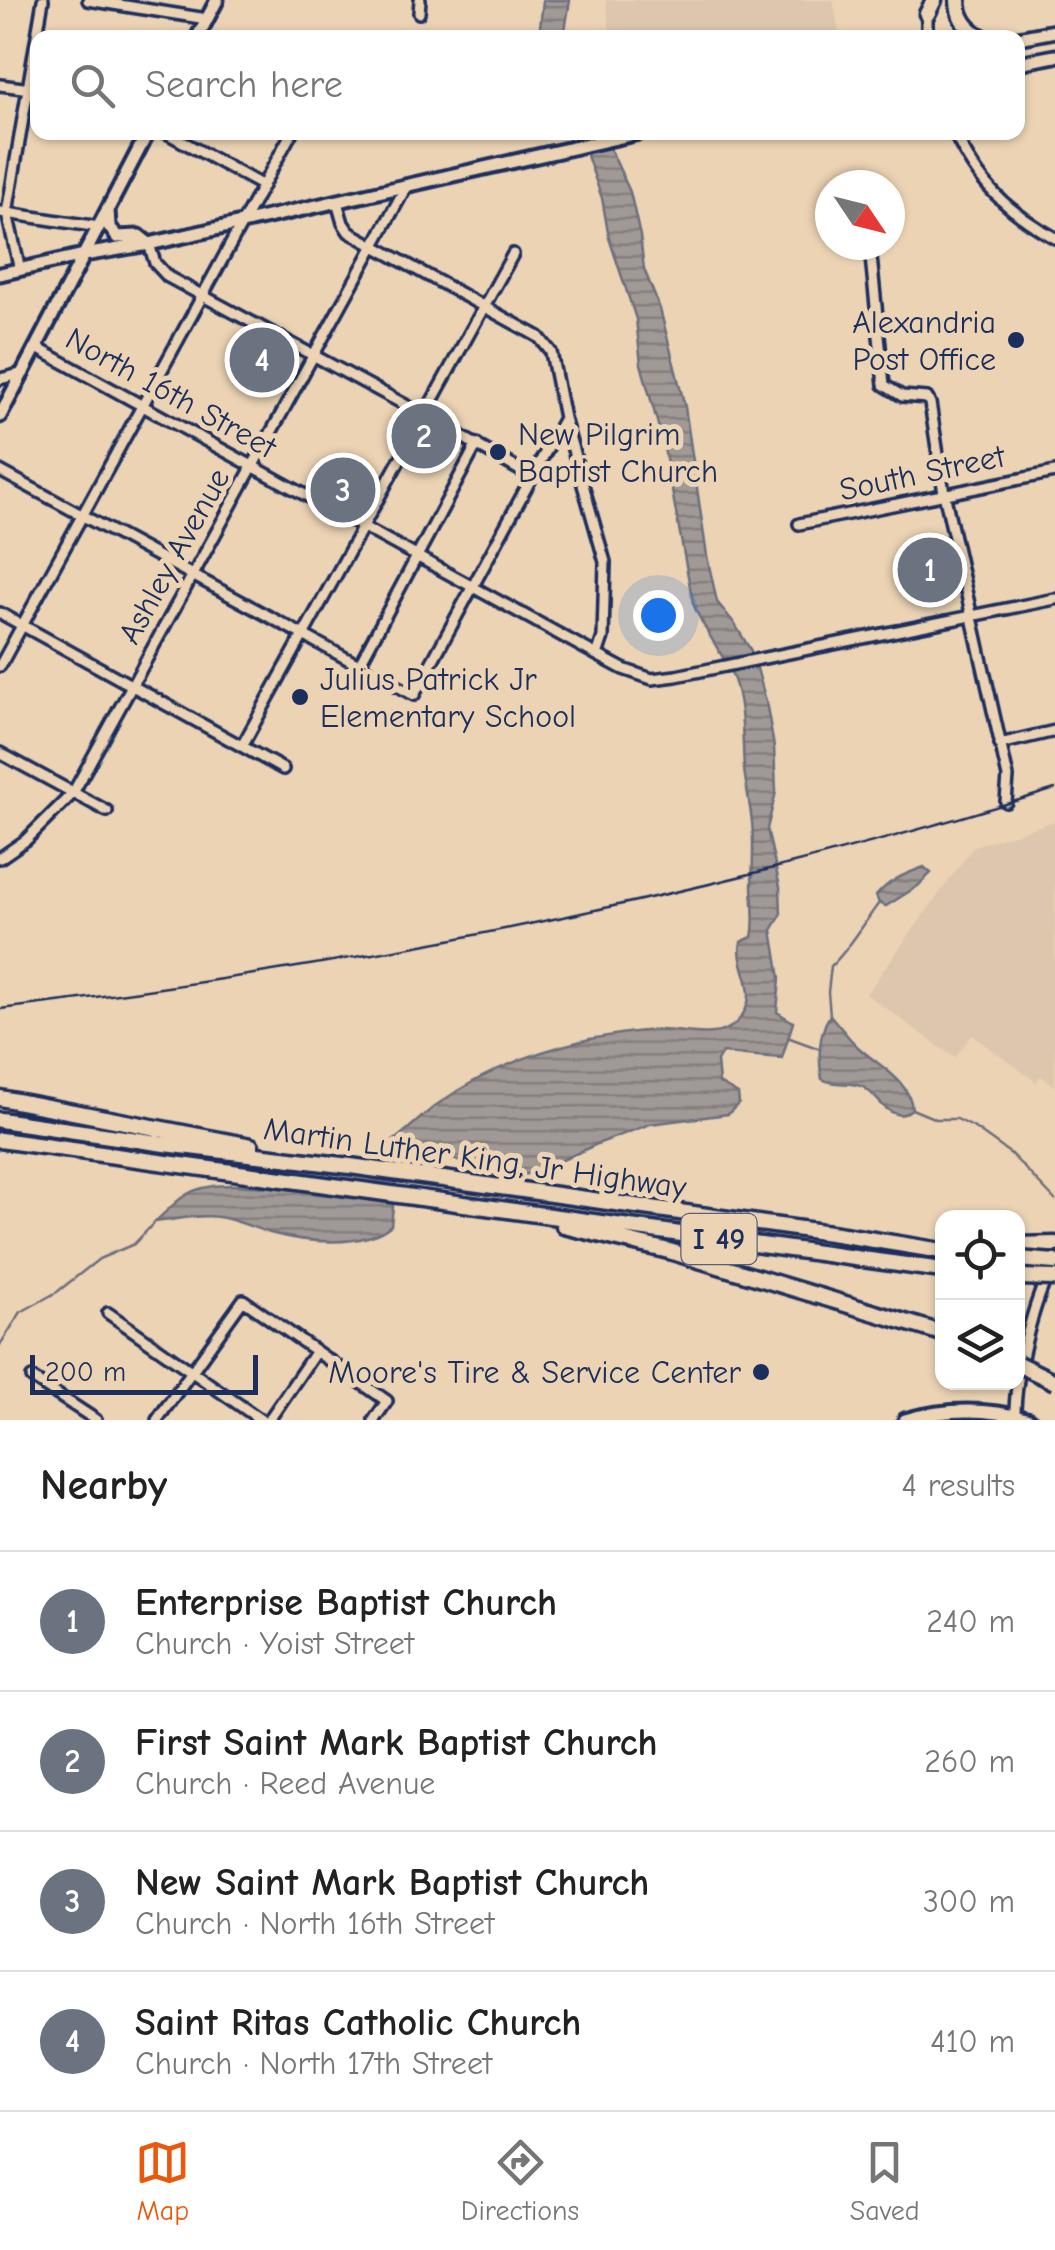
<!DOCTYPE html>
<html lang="en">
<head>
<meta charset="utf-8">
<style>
  body { margin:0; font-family:"Comic Neue",sans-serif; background:#f6f6f6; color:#222 }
  .controls { position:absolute; right:30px; bottom:30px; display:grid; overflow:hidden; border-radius:20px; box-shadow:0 2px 8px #0004 }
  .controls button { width:90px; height:90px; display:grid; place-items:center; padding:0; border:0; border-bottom:2px solid #e0e0e0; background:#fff; color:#222; font:50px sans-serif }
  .compass { position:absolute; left:815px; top:170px; width:90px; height:90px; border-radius:50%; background:#fff; box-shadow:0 2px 8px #0004; rotate:125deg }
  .scale { position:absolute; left:30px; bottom:25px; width:228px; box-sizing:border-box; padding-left:10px; border:5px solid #1b2f5e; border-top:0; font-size:28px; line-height:35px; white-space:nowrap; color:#1b2f5e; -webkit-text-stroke:8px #ecd3b4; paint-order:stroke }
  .you { position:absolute; left:658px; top:615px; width:35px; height:35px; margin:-25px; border:8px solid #fff; border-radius:50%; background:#1a73e8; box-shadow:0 0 0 15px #1a73e833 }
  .badge { display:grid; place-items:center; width:65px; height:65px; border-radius:50%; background:#ea580c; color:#fff; font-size:32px; font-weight:700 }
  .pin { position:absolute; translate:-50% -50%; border:5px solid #fff; box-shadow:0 2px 10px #0006 }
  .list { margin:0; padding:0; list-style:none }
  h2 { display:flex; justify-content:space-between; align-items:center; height:130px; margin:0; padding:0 40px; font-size:42px }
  h2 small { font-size:32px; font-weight:400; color:#767676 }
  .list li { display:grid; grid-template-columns:65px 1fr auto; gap:30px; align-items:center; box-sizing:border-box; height:140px; padding:0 40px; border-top:2px solid #e0e0e0 }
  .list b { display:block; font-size:38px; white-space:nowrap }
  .list p { margin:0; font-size:32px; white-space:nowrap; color:#767676 }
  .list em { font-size:32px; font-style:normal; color:#767676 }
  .icon { flex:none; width:55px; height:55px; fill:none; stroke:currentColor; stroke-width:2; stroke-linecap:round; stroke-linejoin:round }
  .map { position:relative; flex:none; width:1055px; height:1420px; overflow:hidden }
  .search { position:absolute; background:#fff; box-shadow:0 2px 8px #0004; left:30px; right:30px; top:30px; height:110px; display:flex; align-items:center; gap:25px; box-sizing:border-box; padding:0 35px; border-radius:20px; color:#767676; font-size:38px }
  .sheet { height:690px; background:#fff }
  nav { display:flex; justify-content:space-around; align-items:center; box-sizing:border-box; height:140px; border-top:2px solid #e0e0e0; background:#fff; font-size:28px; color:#767676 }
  nav a { display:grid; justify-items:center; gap:5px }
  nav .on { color:#ea580c }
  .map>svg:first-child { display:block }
  .built { fill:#dcc7ae }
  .water { fill:url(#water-rules); stroke:#6b6f7f; stroke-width:2.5 }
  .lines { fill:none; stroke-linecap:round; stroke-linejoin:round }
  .stream { stroke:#6b6f7f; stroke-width:2.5 }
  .minor-casing { stroke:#1b2f5e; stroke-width:16 }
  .major-casing { stroke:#1b2f5e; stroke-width:19 }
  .highway-casing { stroke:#1b2f5e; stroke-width:21 }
  .minor { stroke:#ecd3b4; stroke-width:9 }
  .major { stroke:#ecd3b4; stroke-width:11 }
  .highway { stroke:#ecd3b4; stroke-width:14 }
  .rail { stroke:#1b2f5e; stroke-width:2.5 }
  .highway-bridge-casing { stroke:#1b2f5e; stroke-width:21; stroke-linecap:butt }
  .highway-bridge { stroke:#ecd3b4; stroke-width:14 }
  .poi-dot { fill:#1b2f5e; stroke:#ecd3b4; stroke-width:4 }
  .labels { text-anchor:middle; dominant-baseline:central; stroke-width:10; stroke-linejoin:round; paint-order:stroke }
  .shield { fill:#ecd3b4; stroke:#5a6078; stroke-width:2.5 }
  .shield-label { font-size:30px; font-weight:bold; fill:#1b2f5e }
  .poi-label { font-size:32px; fill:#1b2f5e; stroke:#ecd3b4; text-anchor:end }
  .street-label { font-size:32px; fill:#1b2f5e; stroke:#ecd3b4 }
</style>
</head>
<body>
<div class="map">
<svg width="1055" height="1420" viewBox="0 0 1055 1420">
  <defs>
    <pattern id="water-rules" width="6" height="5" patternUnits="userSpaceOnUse" patternTransform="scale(2.5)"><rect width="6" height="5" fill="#a19995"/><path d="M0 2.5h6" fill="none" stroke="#827d7d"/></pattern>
  </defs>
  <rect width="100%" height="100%" fill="#ecd3b4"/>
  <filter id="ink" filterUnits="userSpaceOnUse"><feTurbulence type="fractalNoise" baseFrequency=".01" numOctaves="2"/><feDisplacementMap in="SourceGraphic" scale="20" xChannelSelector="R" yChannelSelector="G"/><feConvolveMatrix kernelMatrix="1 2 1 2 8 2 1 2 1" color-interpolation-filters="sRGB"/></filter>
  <g filter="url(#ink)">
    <path class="built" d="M606 0H833L840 37H611Z
      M1055 821V1086L1041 1076 1036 1082 972 1035 955 1058 866 994 974 846Z"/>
    <path class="water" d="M543 0H570L564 37H539Z
      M579 133H603L630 192 640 236 644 269 660 309 685 407 707 556 717 602 734 623 753 654 766 701 774 747 776 792 767 829 780 887 781 915 772 930 780 978 777 1012 793 1022 782 1058 722 1053 717 1061 719 1083 738 1094 739 1103 728 1114 650 1124 597 1144 543 1169 517 1177 481 1172 450 1157 419 1151 404 1155 397 1170 391 1225C364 1249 303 1242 270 1233 253 1228 235 1219 218 1217 198 1214 175 1220 155 1222 184 1194 192 1185 233 1185 243 1185 254 1187 264 1186 278 1183 291 1172 306 1169 324 1166 341 1166 358 1161 390 1150 412 1123 438 1104 483 1071 536 1051 590 1039 612 1035 636 1031 658 1030 684 1029 718 1043 738 1021 764 991 735 970 741 942L752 937C756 919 752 901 752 883 753 862 754 843 752 822 750 804 746 786 744 769 742 738 744 706 733 677 722 651 703 630 693 603L663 443 641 364 636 319 609 238 602 198Z
      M924 867 931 873 918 886 886 906 879 903 876 896C889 880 905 874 924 867Z
      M830 1015C839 1025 848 1038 858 1047 877 1065 910 1080 912 1109 907 1112 904 1116 897 1114 883 1111 875 1093 863 1087 849 1080 836 1087 822 1079 818 1057 818 1034 830 1015Z"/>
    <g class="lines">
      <path class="stream" d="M830 1015 828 992 831 966C851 947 863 924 879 903
        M790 1038 820 1049
        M912 1109 936 1119H957L973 1127 1011 1154 1055 1200
        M0 1345 21 1312 57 1292 99 1259 134 1244 155 1222"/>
      <g class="minor-casing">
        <path id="minor" d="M88 0 207 19
          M419 13 420 0
          M927 38V10
          M0 85 38 90
          M165 132 263 186
          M954 132C978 183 1006 211 1055 238
          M337 202 343 223 349 232 539 337 551 352 564 418 605 562 603 637 597 655
          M0 212 99 227
          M149 244 155 263 168 277 424 415 532 477
          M871 257 884 385 902 396 927 398 930 403 944 493 1008 777 1006 802
          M20 270 7 213 43 0
          M37 348 597 655 623 669 652 679 676 676 1055 599
          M0 379 24 373
          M0 471 414 695 564 418
          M799 524 1055 472
          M0 613 283 769
          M359 665 477 444
          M0 666 292 132
          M1000 744 1055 731
          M242 746 513 254
          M0 753 107 811
          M0 858 26 840 73 793 406 187
          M108 1313 261 1420
          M32 1378 96 1420
          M157 1420 243 1300 387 1401 374 1420
          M269 1420 316 1351
          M1015 1420C1014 1377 1033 1299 1055 1261"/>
      </g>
      <g class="major-casing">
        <path id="major" d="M197 38 217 0
          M1018 38 1055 31
          M1018 63 1055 56
          M108 210 109 226 117 237 139 236 149 244
          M0 274 84 255 149 244 643 132
          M0 416 148 132
          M905 1420C947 1408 988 1408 1030 1420"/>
      </g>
      <g class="highway-casing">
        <path id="highway" d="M958 0C958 18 967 30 983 38
          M927 14 934 0
          M0 1098 251 1146
          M0 1120 165 1144 350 1166 837 1234 942 1251
          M0 1140 942 1270
          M564 1226 669 1251 942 1333
          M1018 1245 1055 1244"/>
      </g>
      <use href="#minor" class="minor"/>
      <use href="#major" class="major"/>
      <use href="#highway" class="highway"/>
      <path class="rail" d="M0 1009C357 967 712 896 1055 789"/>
      <g class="highway-bridge-casing">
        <path id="highway-bridge" d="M1018 1259 1055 1262
          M1018 1277 1055 1278
          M1018 1364 1055 1382"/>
      </g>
      <use href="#highway-bridge" class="highway-bridge"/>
    </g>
  </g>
  <g class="poi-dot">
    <circle cx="1016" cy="340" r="10"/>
    <circle cx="498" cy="452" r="10"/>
    <circle cx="300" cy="697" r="10"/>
    <circle cx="761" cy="1372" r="10"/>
  </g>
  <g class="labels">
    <rect class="shield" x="681.5" y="1214" width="75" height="50" rx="8"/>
    <g class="shield-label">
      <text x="719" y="1239">I 49</text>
    </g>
    <g class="poi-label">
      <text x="996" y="322">Alexandria<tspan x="996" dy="37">Post Office</tspan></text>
      <text x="518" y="434" text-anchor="start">New Pilgrim<tspan x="518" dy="37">Baptist Church</tspan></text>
      <text x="320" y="679" text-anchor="start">Julius Patrick Jr<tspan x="320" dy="37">Elementary School</tspan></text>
      <text x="741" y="1372">Moore's Tire &amp; Service Center</text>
    </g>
    <g class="street-label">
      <text transform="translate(171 393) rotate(29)">North 16th Street</text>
      <text transform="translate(922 473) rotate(-12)">South Street</text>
      <text transform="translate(174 556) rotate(-61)">Ashley Avenue</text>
      <text transform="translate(475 1158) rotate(8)">Martin Luther King, Jr Highway</text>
    </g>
  </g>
</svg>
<div class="controls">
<button><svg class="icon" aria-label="locate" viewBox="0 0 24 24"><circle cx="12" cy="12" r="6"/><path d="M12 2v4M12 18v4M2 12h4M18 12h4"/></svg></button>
<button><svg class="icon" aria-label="layers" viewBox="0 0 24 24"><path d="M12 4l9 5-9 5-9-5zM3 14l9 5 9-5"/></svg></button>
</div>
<svg class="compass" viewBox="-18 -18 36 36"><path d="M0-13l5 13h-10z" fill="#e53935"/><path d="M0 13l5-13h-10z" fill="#767676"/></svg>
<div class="scale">200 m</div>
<div class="you"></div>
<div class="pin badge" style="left:930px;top:570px;background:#6b7280">1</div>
<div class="pin badge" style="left:424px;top:436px;background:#6b7280">2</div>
<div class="pin badge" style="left:343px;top:490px;background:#6b7280">3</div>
<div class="pin badge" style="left:262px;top:360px;background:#6b7280">4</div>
<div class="search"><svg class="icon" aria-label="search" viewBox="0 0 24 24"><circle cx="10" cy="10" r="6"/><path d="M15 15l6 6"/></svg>Search here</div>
</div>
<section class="sheet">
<h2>Nearby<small>4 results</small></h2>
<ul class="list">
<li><span class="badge" style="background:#6b7280">1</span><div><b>Enterprise Baptist Church</b><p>Church · Yoist Street</p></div><em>240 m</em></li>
<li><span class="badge" style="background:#6b7280">2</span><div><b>First Saint Mark Baptist Church</b><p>Church · Reed Avenue</p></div><em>260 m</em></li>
<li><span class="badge" style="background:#6b7280">3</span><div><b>New Saint Mark Baptist Church</b><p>Church · North 16th Street</p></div><em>300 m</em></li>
<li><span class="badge" style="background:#6b7280">4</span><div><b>Saint Ritas Catholic Church</b><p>Church · North 17th Street</p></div><em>410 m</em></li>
</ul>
</section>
<nav>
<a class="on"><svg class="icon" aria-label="map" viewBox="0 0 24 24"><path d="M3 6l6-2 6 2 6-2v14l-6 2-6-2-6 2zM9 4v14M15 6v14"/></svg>Map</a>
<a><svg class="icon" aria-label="directions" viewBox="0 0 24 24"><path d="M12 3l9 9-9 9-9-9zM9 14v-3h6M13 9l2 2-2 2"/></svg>Directions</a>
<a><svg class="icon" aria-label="saved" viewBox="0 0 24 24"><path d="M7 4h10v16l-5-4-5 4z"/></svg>Saved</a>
</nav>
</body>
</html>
